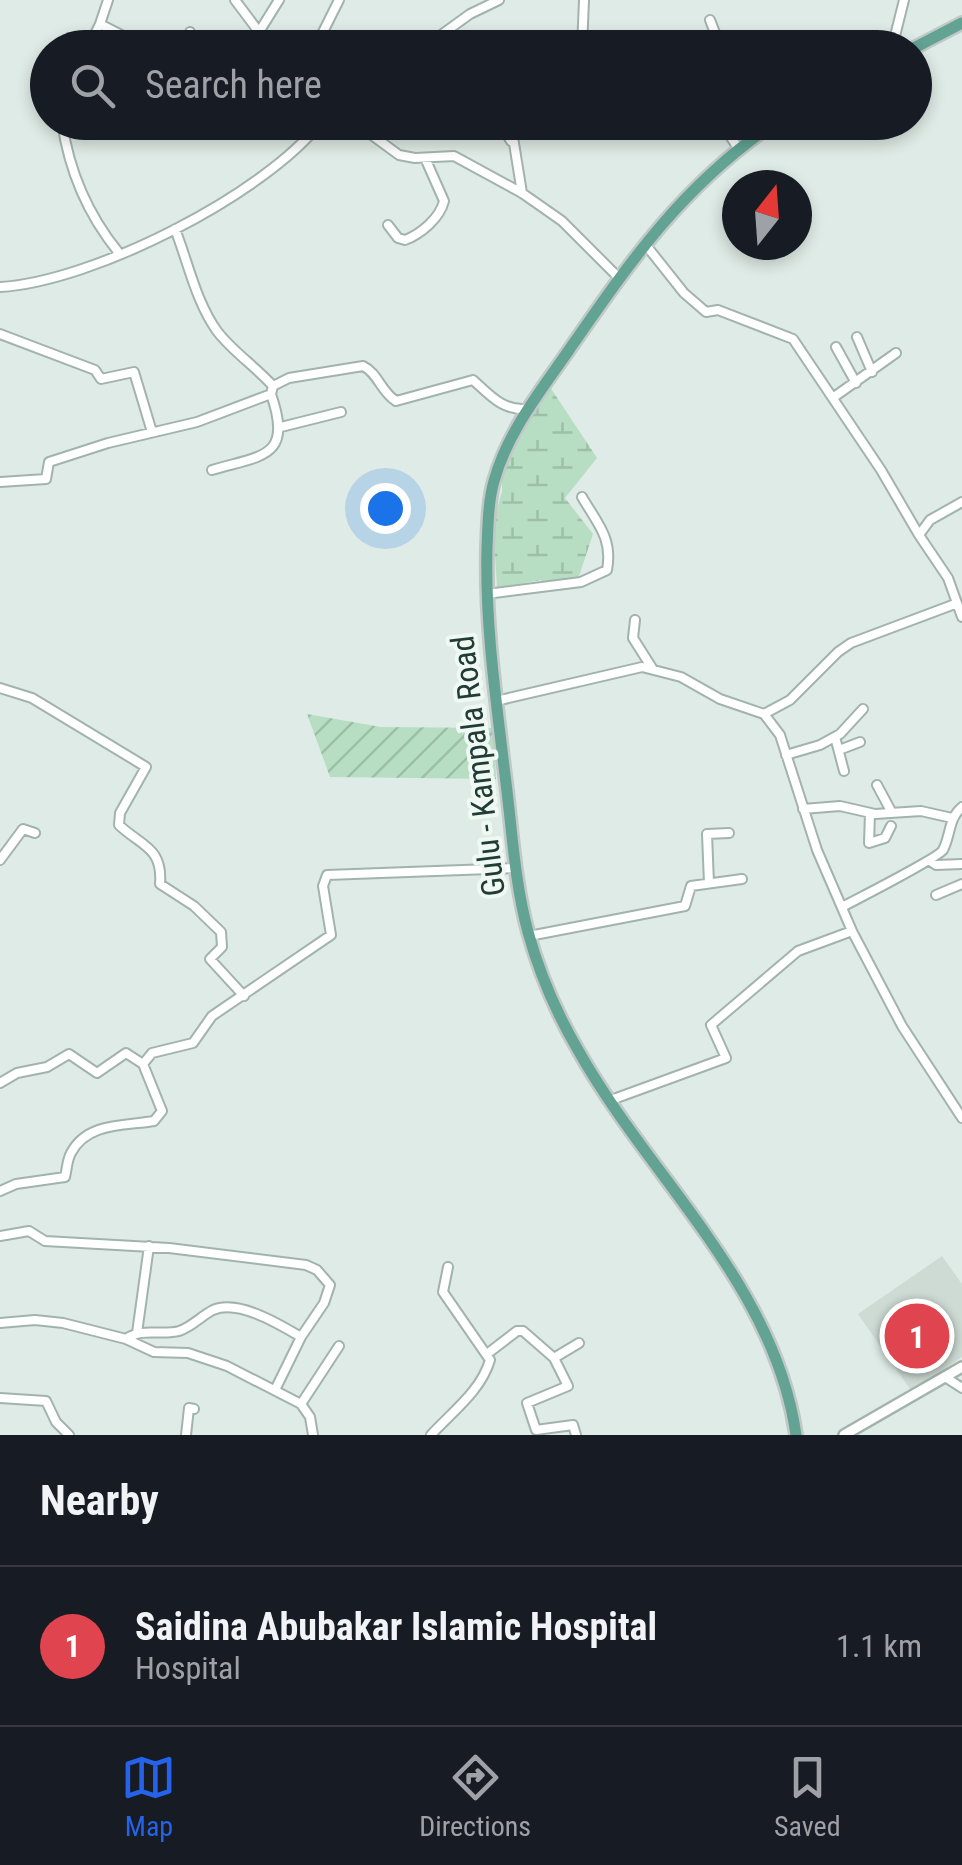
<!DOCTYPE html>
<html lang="en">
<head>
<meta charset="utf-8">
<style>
  body { margin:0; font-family:"Roboto Condensed",sans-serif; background:#20242c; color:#f1f3f6 }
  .compass { position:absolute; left:722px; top:170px; width:90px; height:90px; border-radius:50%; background:#171b24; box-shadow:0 5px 15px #0003; rotate:17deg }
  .you { position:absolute; left:385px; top:508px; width:35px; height:35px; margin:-25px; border:8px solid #fff; border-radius:50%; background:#1a73e8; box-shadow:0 0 0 15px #1a73e833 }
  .badge { display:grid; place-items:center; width:65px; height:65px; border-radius:50%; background:#2563eb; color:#fff; font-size:32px; font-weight:700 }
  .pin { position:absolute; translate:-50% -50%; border:5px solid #fff; box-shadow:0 2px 10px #0006 }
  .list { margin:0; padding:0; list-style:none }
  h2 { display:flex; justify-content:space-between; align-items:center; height:130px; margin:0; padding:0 40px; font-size:42px }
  h2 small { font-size:32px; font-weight:400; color:#9ea1a6 }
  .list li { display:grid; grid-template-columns:65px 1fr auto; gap:30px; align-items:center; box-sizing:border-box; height:160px; padding:0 40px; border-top:2px solid #363941 }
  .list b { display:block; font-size:38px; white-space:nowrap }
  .list p { margin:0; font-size:32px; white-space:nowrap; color:#9ea1a6 }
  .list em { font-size:32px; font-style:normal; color:#9ea1a6 }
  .icon { flex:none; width:55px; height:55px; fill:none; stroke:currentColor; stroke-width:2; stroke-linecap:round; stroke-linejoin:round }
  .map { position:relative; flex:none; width:962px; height:1435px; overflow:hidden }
  .search { position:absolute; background:#171b24; box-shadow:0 5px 15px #0003; left:30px; right:30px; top:30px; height:110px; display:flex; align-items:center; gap:25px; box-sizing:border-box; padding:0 35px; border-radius:55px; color:#9ea1a6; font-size:38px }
  .sheet { height:290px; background:#171b24 }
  nav { display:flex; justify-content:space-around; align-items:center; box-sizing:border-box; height:140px; border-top:2px solid #363941; background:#171b24; font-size:28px; color:#9ea1a6 }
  nav a { display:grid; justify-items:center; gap:5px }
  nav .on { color:#2563eb }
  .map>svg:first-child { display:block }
  .built { fill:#cedbd5 }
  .wetland { fill:url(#wetland-marsh) }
  .garden { fill:url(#garden-furrows) }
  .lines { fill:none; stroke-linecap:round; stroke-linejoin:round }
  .minor-casing { stroke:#a2b3ad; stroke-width:12 }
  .tertiary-casing { stroke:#a2b3ad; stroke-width:14 }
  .primary-casing { stroke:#c1c8c6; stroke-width:16 }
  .minor { stroke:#fff; stroke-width:8 }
  .tertiary { stroke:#fff; stroke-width:9 }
  .primary { stroke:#62a394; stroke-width:11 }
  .labels { text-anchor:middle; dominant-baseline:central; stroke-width:8; stroke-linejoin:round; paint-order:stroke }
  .street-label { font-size:32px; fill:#203c35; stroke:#f0f8f4 }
</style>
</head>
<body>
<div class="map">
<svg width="962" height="1435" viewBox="0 0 962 1435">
  <defs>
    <pattern id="wetland-marsh" width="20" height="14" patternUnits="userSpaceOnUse" patternTransform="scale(2.5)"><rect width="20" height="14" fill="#b7dec3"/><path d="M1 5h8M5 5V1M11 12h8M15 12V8" fill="none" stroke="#9dbfa8"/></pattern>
    <pattern id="garden-furrows" width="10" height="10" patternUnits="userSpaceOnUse" patternTransform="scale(2.5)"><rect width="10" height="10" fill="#b7dec3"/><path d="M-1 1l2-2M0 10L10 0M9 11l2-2" fill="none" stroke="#9dbfa8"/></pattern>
  </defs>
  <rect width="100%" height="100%" fill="#dfebe6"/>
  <path class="built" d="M942 1256 962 1284V1357L912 1392 858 1314Z"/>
  <path class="wetland" d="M548 384 597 458 565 498 593 534 578 579 544 584 541 580 497 588 493 524 502 491V470L518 431Z"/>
  <path class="garden" d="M307 714 381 727 494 728 496 779 330 777Z"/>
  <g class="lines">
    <g class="minor-casing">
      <path id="minor" d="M235 0 259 32 265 48
        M710 20 721 48
        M100 24 108 0
        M259 32 279 0
        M88 48 100 24 147 48
        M185 48 190 32
        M315 48 339 0
        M423 48 470 14 499 0
        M582 48 584 0
        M892 48 904 0
        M62 122C69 171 88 215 119 253
        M354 122 399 155 415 158 454 156 522 193 562 221 619 278
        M499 122 511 141
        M721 122 738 148
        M522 193 513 137 524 122
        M388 225 398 238 405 240C421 234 440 218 444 201L425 158
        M645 244 684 293 706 312 718 310 793 339 881 470 919 535
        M0 287C92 282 264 195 321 122
        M0 334 95 370 101 379 134 372 152 432
        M857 337 872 372
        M836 347 856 383
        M273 386 289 378 363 366C378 373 381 392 396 401L473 380C490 395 502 411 528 409
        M834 397 896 353
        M281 427 341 412
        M212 470C263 455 293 458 271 394
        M0 482 46 479 49 462 108 443 197 422 271 394 273 386C256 367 232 351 217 331 196 302 188 262 175 229
        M962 502 930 520 919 535 948 578 962 617
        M487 594 581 582 607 570C613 538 597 523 582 497
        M635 620 633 638 652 668
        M0 688 32 698 146 767 120 813 119 825C141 846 163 847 160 884L194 906 221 932 222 947 210 959 244 996
        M496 701 642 667 681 677 720 699 764 714 780 735 817 850 852 931 902 1026 962 1118
        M764 714 790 700 838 652 851 643 955 604
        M835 737 844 771
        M839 750 860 742
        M786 755 820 745 840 734 863 709
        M877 785 891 811
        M803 809 840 806 875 814 921 811 952 818
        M870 813 869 843 885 838 891 826
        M0 860 23 829 35 833
        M930 861 936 865 962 864
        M709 883 707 834 729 833
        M936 895 962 884
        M844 906C859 898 938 858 943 850 951 835 948 819 962 807
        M529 936 685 906 691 886 742 879
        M143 1064 152 1053 193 1043 212 1016 331 935 323 886 327 875 515 868
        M0 1083 17 1073 47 1067 69 1054 97 1073 126 1053 143 1064 162 1111 154 1121C125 1126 87 1122 71 1153 67 1160 67 1169 65 1177L16 1184 0 1191
        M611 1100 726 1058 711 1025 798 951 852 931
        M0 1236 29 1231 45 1241 169 1248 306 1265 317 1270 330 1285 324 1303 301 1337 275 1390
        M0 1323 35 1320 63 1323 126 1339 154 1352 188 1353 227 1366 301 1404 310 1417 313 1435
        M137 1333 149 1246
        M126 1339C142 1327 161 1336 179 1331 192 1327 201 1316 213 1310 238 1299 279 1324 301 1337
        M487 1354 517 1331H523L554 1358
        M945 1377 962 1388
        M0 1398 46 1401 56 1422 69 1435
        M301 1404 339 1346
        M186 1435 189 1408 194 1409
        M431 1435C452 1412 481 1391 490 1360L443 1292 448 1267
        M576 1435 573 1425 536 1430 527 1403 568 1386 554 1358 579 1343"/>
    </g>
    <g class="tertiary-casing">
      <path id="tertiary" d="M844 1435 962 1367"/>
    </g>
    <g class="primary-casing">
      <path id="primary" d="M914 48 962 23
        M776 122C683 185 632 259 569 350 540 392 508 431 494 481 488 502 488 526 487 548 485 624 496 699 505 775 512 827 514 880 528 932 539 972 557 1014 578 1050 649 1177 775 1285 796 1435"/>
    </g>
    <use href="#minor" class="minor"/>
    <use href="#tertiary" class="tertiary"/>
    <use href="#primary" class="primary"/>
  </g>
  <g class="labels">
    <g class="street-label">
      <text transform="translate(478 766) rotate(-97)">Gulu - Kampala Road</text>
    </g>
  </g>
</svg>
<svg class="compass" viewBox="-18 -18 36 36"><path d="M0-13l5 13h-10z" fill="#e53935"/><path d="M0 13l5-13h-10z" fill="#9ea1a6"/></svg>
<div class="you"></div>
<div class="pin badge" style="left:917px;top:1336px;background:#e0444e">1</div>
<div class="search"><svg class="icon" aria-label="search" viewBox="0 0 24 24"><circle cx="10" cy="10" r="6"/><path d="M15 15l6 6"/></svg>Search here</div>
</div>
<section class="sheet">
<h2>Nearby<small></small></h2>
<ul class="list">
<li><span class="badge" style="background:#e0444e">1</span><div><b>Saidina Abubakar Islamic Hospital</b><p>Hospital</p></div><em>1.1 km</em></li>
</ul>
</section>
<nav>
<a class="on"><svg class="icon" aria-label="map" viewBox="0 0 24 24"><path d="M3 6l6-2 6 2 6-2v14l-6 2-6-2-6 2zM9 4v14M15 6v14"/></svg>Map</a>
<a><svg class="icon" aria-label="directions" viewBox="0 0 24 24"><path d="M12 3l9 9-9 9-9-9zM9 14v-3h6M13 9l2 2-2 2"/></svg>Directions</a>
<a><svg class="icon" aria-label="saved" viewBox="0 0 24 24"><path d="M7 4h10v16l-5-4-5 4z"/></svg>Saved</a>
</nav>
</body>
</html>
